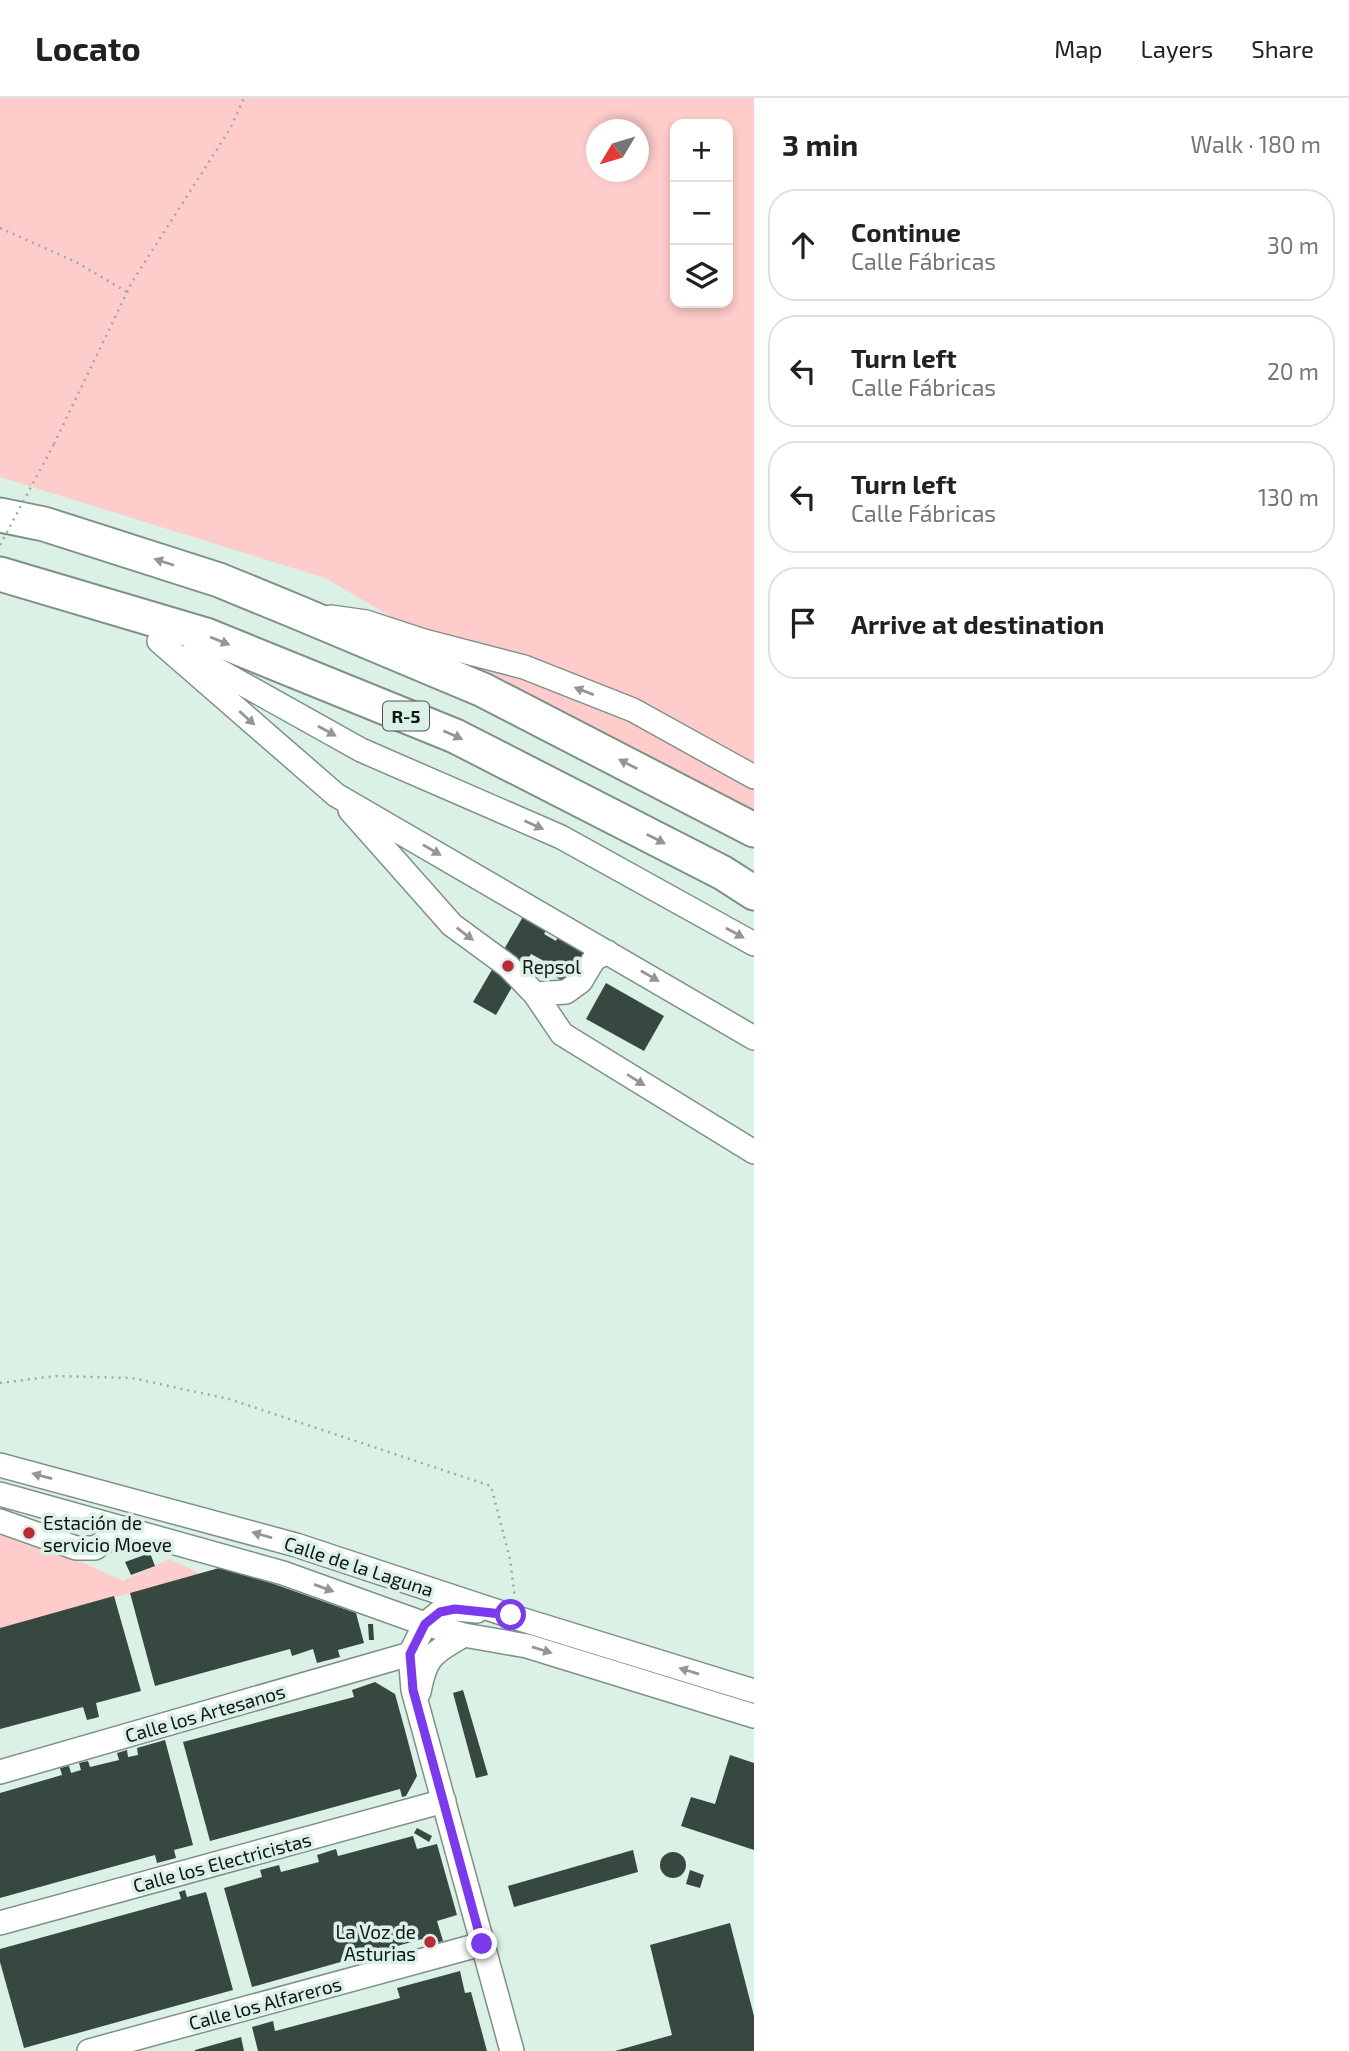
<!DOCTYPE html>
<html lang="en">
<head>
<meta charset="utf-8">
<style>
  body { margin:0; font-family:"Exo 2",sans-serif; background:#f2f2f2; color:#202124 }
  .controls { position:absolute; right:21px; top:21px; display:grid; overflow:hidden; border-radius:14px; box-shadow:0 4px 10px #0003 }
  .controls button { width:63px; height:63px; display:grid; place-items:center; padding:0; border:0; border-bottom:2px solid #e0e0e0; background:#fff; color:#202124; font:35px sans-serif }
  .compass { position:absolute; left:586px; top:21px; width:63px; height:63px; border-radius:50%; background:#fff; box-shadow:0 4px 10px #0003; rotate:232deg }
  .stop { position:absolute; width:21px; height:21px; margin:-16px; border:5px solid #7c3aed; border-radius:50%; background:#fff }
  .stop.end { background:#7c3aed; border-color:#fff; box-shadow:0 2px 7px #0008 }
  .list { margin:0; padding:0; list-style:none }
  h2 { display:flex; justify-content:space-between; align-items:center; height:91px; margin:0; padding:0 28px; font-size:30px }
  h2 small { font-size:23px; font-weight:400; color:#757577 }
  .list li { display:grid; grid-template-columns:46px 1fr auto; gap:21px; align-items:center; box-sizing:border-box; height:112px; margin:0 14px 14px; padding:0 14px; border:2px solid #e0e0e0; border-radius:28px }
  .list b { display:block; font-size:26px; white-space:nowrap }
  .list p { margin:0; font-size:23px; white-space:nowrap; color:#757577 }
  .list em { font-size:23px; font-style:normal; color:#757577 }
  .icon { flex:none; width:38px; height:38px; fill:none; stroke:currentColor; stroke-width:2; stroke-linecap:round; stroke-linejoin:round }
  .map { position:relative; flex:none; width:754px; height:1953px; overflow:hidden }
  header { display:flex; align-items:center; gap:42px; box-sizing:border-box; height:98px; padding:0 35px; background:#fff; border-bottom:2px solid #e0e0e0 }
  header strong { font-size:33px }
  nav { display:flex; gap:38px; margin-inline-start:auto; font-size:24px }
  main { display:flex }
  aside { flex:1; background:#fff }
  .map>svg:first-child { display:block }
  .green { fill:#feccca; fill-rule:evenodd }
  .building { fill:#36483f }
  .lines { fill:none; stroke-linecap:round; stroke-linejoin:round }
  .minor-casing { stroke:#7e9188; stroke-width:26 }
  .highway-casing { stroke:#7e9188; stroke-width:37 }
  .path { stroke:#9baca4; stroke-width:2.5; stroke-dasharray:2 5; stroke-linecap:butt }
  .minor { stroke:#fff; stroke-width:23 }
  .highway { stroke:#fff; stroke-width:33 }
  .path-bridge { stroke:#9baca4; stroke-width:2.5; stroke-dasharray:2 5; stroke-linecap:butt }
  .oneway { fill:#939694 }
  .route { stroke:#7c3aed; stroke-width:9 }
  .poi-dot { fill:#bb2a39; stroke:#dbf1e6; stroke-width:2.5 }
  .labels { text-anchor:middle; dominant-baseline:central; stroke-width:7; stroke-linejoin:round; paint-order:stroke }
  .shield { fill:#dbf1e6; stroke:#4c5752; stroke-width:2 }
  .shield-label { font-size:18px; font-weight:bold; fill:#0e1512 }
  .poi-label { font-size:19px; fill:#0e1512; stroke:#dbf1e6; text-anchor:start }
  .street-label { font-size:19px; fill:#0e1512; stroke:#dbf1e6 }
</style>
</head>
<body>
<header>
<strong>Locato</strong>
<nav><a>Map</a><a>Layers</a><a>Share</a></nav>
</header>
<main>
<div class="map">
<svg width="754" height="1953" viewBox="0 0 754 1953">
  <rect width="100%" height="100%" fill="#dbf1e6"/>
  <path class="green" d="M0 0H754V730L325 480 0 379ZM675 26H728V205H675ZM596 32H638V74H596Z
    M0 1435 54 1451 123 1483 169 1461 201 1476 0 1530Z"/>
  <path class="building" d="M524 817 547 831 544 836 556 843 558 838 586 854 568 886 540 870 544 863 531 856 496 917 473 904Z
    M606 885 664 918 644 953 586 921Z
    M150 1455 155 1468 131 1477 125 1464Z
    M219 1470 271 1485 356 1515 364 1545 338 1552 340 1559 317 1565 313 1551 292 1558 290 1551 155 1588 130 1495Z
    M114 1498 141 1593 96 1605 99 1619 87 1622 83 1609 0 1631V1530Z
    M368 1526H373L374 1542H369Z
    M375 1584 395 1596 406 1636 417 1678 406 1698 402 1699 400 1691 210 1743 183 1644 354 1599 352 1592Z
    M463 1592 488 1677 476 1680 453 1595Z
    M165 1642 193 1747 174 1752 176 1760 157 1765 155 1757 0 1800V1695L62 1677 60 1670 69 1668 71 1675 81 1672 79 1665 88 1663 90 1669 119 1662 117 1655 127 1652 128 1659 138 1657 137 1650Z
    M730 1657 754 1665V1752L681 1728 691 1699 715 1706Z
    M417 1730 432 1738 429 1744 414 1735Z
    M413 1738 417 1751 437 1746 457 1817 437 1823 443 1843 424 1848 422 1841 252 1889 224 1790 262 1779 260 1772 279 1767 281 1774 319 1764 317 1757 336 1751 338 1758Z
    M633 1752 638 1774 514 1809 508 1788Z
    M660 1767a13 13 0 1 1 26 0a13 13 0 1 1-26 0Z
    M690 1772 704 1777 700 1790 686 1786Z
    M185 1792 187 1799 206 1794 233 1892 24 1950 0 1864V1851L181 1801 179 1794Z
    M730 1825 754 1918V1953H615L672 1937 650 1847Z
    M460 1873 465 1895 471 1894 487 1953H258L252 1929 273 1923 275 1933 400 1900 397 1890Z
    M241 1939 244 1953H195V1952Z"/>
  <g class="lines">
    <g class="minor-casing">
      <path id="minor" d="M331 519 366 524 424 543 524 569 633 612 754 679
        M159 543 336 697 754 940
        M191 557 361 652 561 739 754 846
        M350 712 452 827 508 868 535 896 562 936 754 1054
        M535 896 566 894 581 883 594 861 607 854
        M0 1367 296 1447 517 1520 754 1593
        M0 1396 283 1475 425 1526 464 1537 527 1548 754 1618
        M0 1423 76 1450H95L125 1430
        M477 1513 455 1511 440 1514 425 1526 410 1556 413 1592 512 1953
        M419 1594C426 1556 434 1555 464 1537
        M0 1674 410 1556
        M0 1825 444 1703
        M89 1953 482 1846"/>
    </g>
    <g class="highway-casing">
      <path id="highway" d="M0 417 44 426 219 482 297 514 483 592 754 732
        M0 476 206 537 455 638 723 775 754 795"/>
    </g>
    <path class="path" d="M0 130 76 164 127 194
      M54 346 132 184 230 31 244 0
      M0 1285 56 1278 132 1280 229 1301 491 1388 510 1461 515 1500"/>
    <use href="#minor" class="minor"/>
    <use href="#highway" class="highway"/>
    <path class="path-bridge" d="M0 447 54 346"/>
  </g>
  <defs><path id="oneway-solid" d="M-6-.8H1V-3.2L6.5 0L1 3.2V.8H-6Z" transform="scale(1.75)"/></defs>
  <g class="oneway">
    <use href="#oneway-solid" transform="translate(164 464) rotate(-162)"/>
    <use href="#oneway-solid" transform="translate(220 543) rotate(22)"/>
    <use href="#oneway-solid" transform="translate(584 593) rotate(-159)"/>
    <use href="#oneway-solid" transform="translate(247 620) rotate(42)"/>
    <use href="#oneway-solid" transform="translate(327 633) rotate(29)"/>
    <use href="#oneway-solid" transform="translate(453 637) rotate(24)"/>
    <use href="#oneway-solid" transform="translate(628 666) rotate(-153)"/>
    <use href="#oneway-solid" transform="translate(534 727) rotate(24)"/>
    <use href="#oneway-solid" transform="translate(656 741) rotate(27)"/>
    <use href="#oneway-solid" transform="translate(432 752) rotate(30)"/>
    <use href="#oneway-solid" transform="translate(735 835) rotate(29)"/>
    <use href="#oneway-solid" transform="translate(465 836) rotate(37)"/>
    <use href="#oneway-solid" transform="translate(650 878) rotate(30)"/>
    <use href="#oneway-solid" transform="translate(636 982) rotate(32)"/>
    <use href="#oneway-solid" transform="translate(42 1378) rotate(-165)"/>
    <use href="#oneway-solid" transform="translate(262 1437) rotate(-164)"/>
    <use href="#oneway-solid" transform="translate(324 1490) rotate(20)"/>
    <use href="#oneway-solid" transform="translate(542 1552) rotate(17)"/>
    <use href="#oneway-solid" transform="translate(689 1573) rotate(-163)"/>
  </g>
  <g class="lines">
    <path class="route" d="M482 1846 413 1592 410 1556 425 1526 440 1514 455 1511 511 1517"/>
  </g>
  <g class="poi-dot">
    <circle cx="508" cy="868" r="7"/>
    <circle cx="29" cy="1435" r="7"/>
    <circle cx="430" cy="1844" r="7"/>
  </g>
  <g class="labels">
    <rect class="shield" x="383" y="603.5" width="46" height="29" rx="5"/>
    <g class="shield-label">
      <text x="406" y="618">R-5</text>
    </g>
    <g class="poi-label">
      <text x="522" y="868">Repsol</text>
      <text x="43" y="1424">Estación de<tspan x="43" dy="22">servicio Moeve</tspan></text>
      <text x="416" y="1833" text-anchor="end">La Voz de<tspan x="416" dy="22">Asturias</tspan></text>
    </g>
    <g class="street-label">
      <text transform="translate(359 1468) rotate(18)">Calle de la Laguna</text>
      <text transform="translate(205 1615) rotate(-16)">Calle los Artesanos</text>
      <text transform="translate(222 1764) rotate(-15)">Calle los Electricistas</text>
      <text transform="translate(265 1905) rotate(-15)">Calle los Alfareros</text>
    </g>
  </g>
</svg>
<div class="controls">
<button>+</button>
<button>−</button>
<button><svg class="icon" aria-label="layers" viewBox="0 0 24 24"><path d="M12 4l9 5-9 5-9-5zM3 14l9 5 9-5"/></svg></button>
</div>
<svg class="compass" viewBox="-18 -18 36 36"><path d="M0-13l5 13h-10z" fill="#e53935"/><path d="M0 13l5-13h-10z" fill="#757577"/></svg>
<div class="stop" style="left:511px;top:1517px"></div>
<div class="stop end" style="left:482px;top:1846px"></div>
</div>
<aside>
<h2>3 min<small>Walk · 180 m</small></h2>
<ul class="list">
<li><svg class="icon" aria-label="ahead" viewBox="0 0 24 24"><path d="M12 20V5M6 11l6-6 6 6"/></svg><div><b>Continue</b><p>Calle Fábricas</p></div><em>30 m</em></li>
<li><svg class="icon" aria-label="left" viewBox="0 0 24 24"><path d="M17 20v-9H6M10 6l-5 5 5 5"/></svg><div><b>Turn left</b><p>Calle Fábricas</p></div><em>20 m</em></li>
<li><svg class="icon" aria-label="left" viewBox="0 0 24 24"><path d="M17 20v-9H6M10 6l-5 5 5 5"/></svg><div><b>Turn left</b><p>Calle Fábricas</p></div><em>130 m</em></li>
<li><svg class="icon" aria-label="arrive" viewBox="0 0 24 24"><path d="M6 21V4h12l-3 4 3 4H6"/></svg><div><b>Arrive at destination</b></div></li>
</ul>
</aside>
</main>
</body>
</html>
